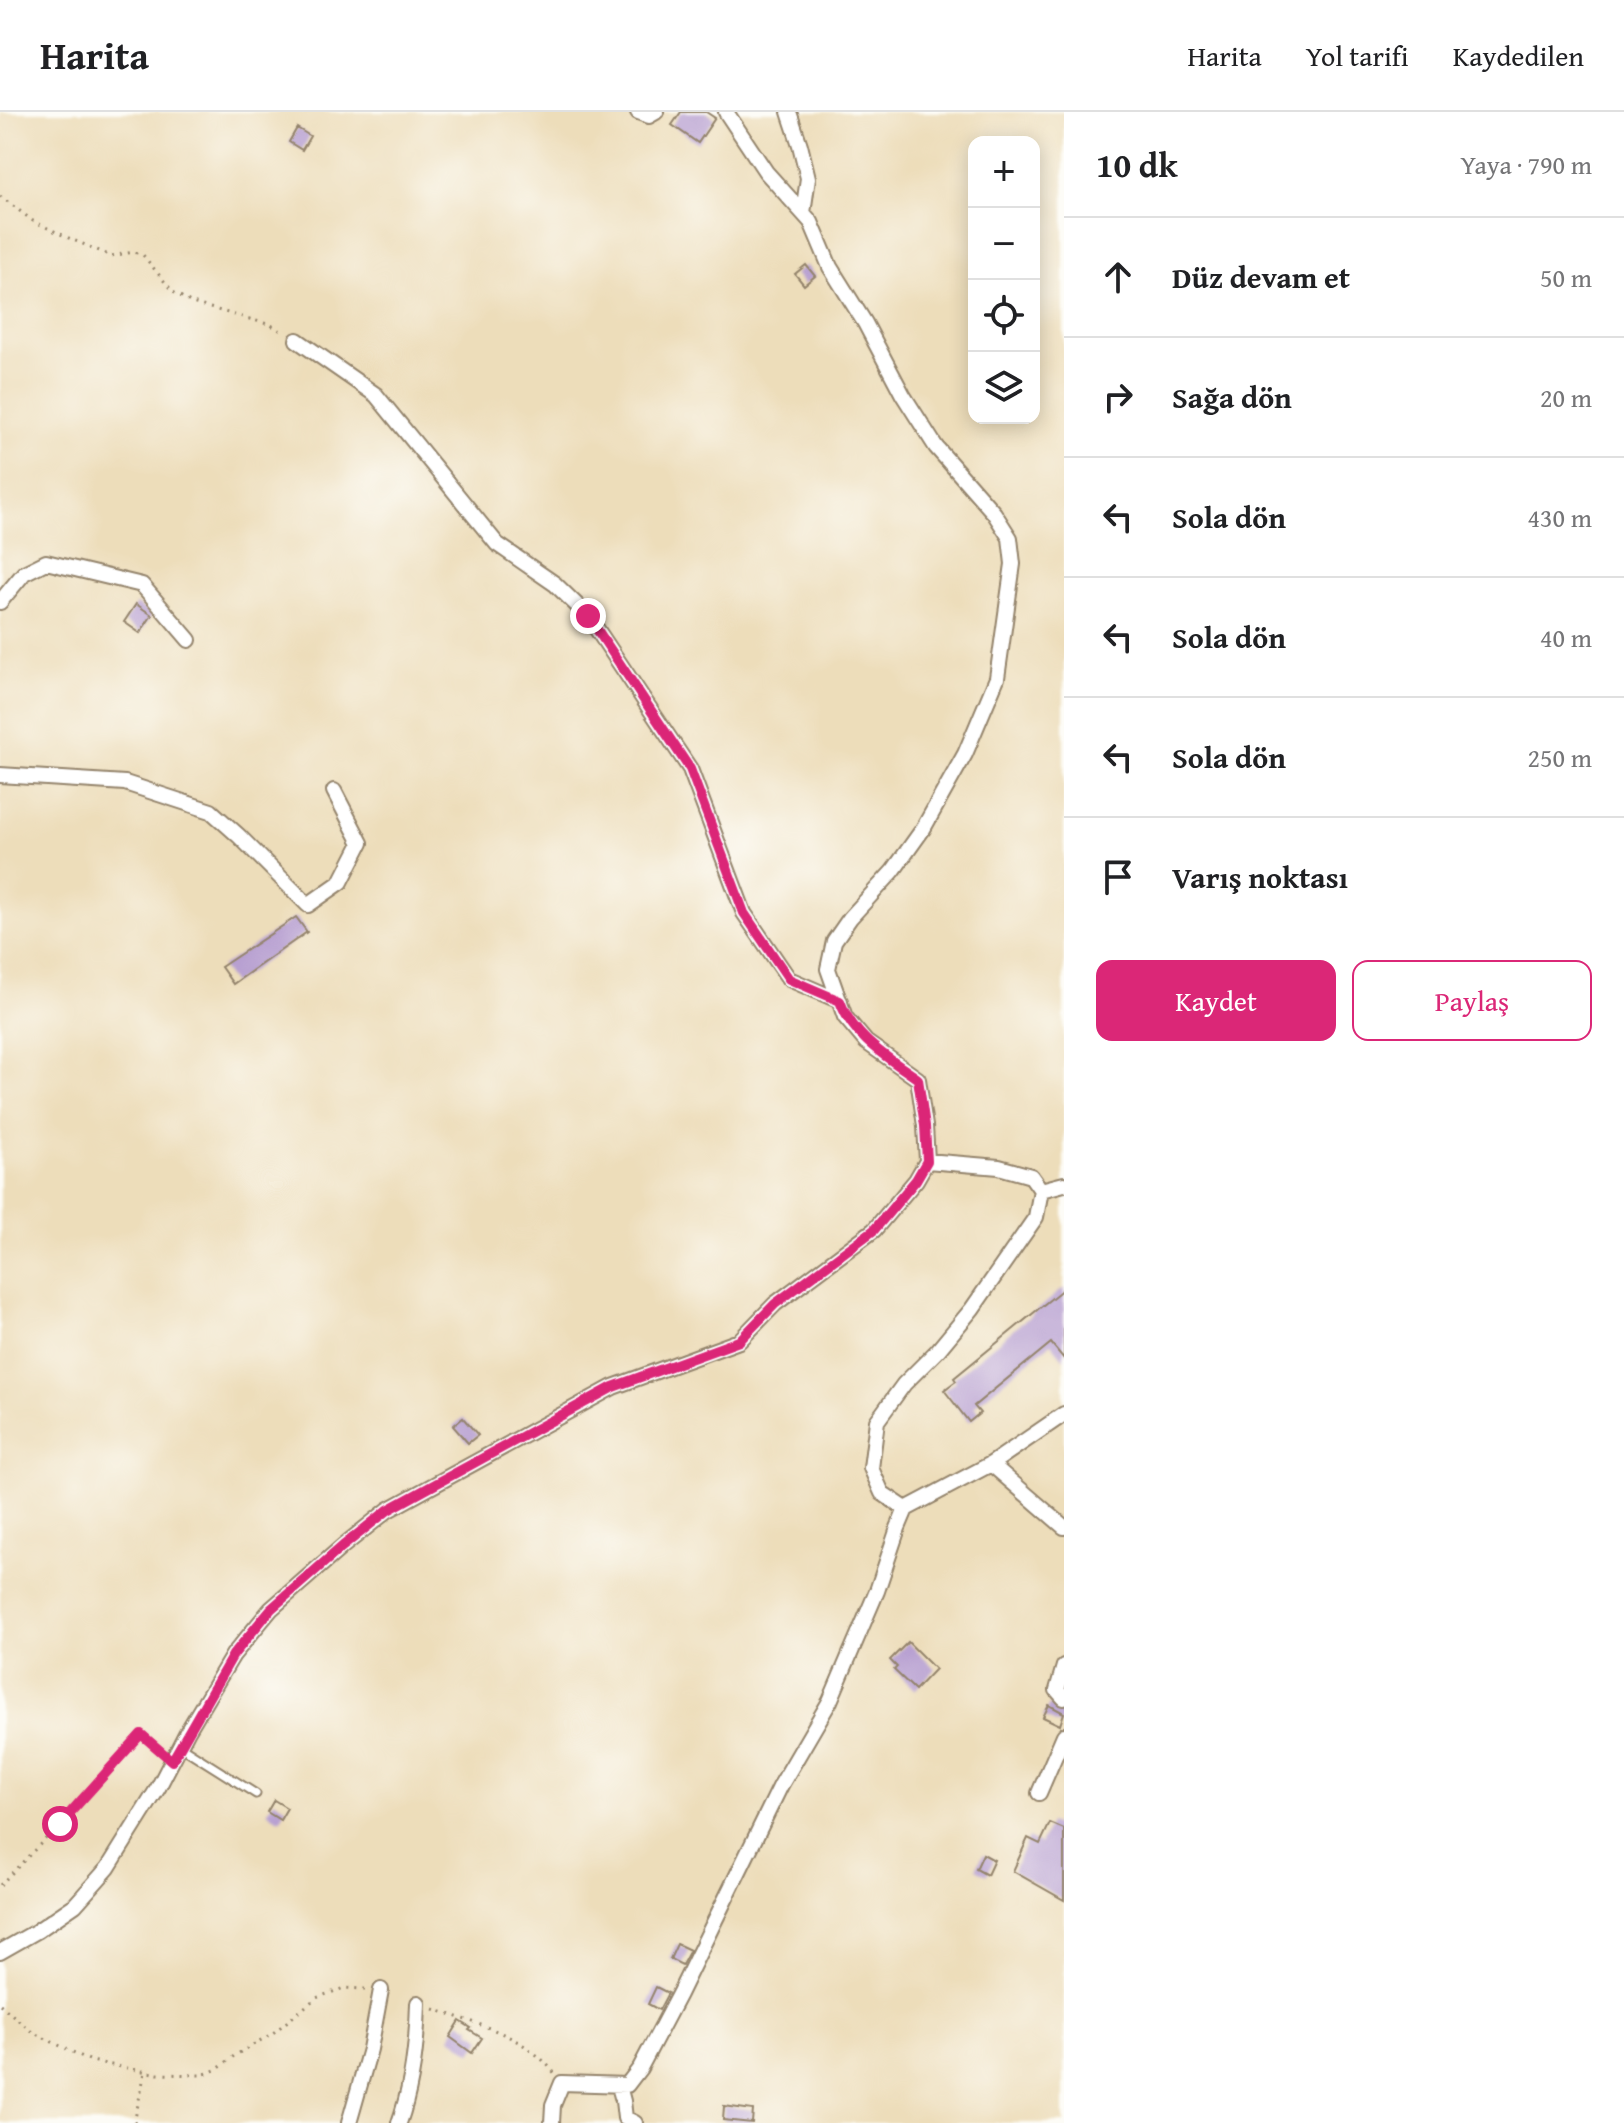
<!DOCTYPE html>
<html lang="tr">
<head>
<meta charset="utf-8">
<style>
  body { margin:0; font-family:"Gentium Book Plus",serif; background:#f6f6f6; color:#202124 }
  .controls { position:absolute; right:24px; top:24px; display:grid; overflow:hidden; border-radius:16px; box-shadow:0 4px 20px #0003 }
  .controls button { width:72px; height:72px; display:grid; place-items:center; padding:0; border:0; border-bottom:2px solid #e0e0e0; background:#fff; color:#202124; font:40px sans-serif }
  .stop { position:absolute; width:24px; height:24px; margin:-18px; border:6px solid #db2777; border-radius:50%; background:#fff }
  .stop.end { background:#db2777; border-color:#fff; box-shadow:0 2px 8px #0008 }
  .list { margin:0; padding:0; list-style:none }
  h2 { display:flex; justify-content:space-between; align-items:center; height:104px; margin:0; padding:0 32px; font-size:34px }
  h2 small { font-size:26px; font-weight:400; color:#757577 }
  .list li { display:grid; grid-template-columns:52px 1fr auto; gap:24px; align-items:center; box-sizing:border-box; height:120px; padding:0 32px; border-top:2px solid #e0e0e0 }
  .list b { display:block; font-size:30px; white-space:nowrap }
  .list em { font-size:26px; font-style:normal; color:#757577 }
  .actions { display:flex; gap:16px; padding:24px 32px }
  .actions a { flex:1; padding:18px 0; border:2px solid #db2777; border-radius:16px; text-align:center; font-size:28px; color:#db2777 }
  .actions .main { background:#db2777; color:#fff }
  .icon { flex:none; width:44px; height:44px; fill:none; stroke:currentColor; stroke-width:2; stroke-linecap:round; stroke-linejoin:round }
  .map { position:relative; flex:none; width:1064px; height:2011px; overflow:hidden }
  header { display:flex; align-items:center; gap:48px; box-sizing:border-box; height:112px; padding:0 40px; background:#fff; border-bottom:2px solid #e0e0e0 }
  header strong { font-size:38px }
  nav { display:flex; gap:44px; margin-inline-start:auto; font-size:28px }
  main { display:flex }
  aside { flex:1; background:#fff }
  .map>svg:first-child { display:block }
  .building { fill:#b8a0d1 }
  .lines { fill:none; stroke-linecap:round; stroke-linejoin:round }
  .lane-casing { stroke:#94846c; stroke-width:11 }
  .street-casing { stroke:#94846c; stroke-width:18 }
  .path { stroke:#94846c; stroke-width:3; stroke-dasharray:2 6; stroke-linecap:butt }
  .lane { stroke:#fff; stroke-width:7 }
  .street { stroke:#fff; stroke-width:14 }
  .route { stroke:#db2777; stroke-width:10 }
</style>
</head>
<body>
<header>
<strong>Harita</strong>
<nav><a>Harita</a><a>Yol tarifi</a><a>Kaydedilen</a></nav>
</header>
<main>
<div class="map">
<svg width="1064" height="2011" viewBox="0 0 1064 2011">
  <rect width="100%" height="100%" fill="#fdfcf7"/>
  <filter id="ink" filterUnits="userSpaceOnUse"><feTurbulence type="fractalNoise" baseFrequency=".0125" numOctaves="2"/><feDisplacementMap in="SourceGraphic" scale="16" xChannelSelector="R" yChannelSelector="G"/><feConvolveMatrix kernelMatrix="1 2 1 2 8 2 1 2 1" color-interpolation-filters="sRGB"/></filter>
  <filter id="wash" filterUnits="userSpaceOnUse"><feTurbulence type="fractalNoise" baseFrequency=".006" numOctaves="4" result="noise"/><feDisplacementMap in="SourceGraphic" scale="32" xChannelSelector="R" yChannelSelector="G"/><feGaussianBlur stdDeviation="1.8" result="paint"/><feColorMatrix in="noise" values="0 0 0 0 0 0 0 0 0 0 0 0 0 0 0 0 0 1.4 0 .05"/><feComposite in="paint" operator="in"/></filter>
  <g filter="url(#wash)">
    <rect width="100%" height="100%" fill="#edddba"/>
    <g id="blocks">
      <path class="building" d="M681 0H706L715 6 698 31 672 13Z
        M297 16 310 24 302 38 289 30Z
        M806 153 815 164 804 173 795 162Z
        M136 492 152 503 140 521 124 510Z
        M296 805 307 820 233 872 221 855Z
        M1064 1176V1247L1051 1231 974 1294 980 1301 969 1310 944 1278 956 1269 954 1266Z
        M463 1306 478 1323 468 1331 453 1314Z
        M908 1530 935 1557 915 1578 894 1558 897 1555 890 1548Z
        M1049 1593 1064 1601 1060 1613 1043 1605Z
        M274 1688 287 1696 280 1708 267 1700Z
        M1050 1711 1064 1717V1788L1013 1759 1028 1726 1040 1732Z
        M983 1742 994 1748 987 1763 976 1757Z
        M677 1832 690 1838 682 1853 670 1847Z
        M656 1875 668 1881 659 1898 648 1892Z
        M460 1909 471 1916 469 1918 482 1926 472 1941 450 1925Z
        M724 1994 753 1998 752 2011 723 2008Z"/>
    </g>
  </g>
  <g filter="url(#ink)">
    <use href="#blocks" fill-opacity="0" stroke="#94846c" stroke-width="2"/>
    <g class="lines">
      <g class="lane-casing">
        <path id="lane" d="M180 1634 256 1682"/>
      </g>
      <g class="street-casing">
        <path id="street" d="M638 0 649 4 656 0
          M789 0 800 33 808 66 803 101
          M297 228 376 283 497 432 555 472 588 504 690 657 744 801 789 867 840 889
          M0 490 24 461 46 450 142 473 189 528
          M0 663 125 671 211 699 239 724 308 793 341 770 361 731 334 679
          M1041 1078 1064 1072
          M991 1352 1064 1302
          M906 1397 882 1381 871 1356 877 1309 904 1272 938 1238 972 1197 1036 1105 1041 1078 1031 1064 999 1055 927 1049
          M1064 1554 1057 1578 1064 1586
          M1039 1681 1064 1623
          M0 1840 37 1819 75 1793 108 1756 158 1676 187 1620 233 1543 271 1497 343 1434 388 1398 613 1275 739 1229 775 1192 874 1118 916 1068 927 1049 925 1014 918 967 866 930 845 905 828 857 834 829 850 806 893 759 923 717 965 642 997 566 1013 452 1010 426 994 401 936 335 903 283 865 211 830 155 811 110 766 60 726 0
          M619 1974 623 1989 625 2006 635 2011
          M349 2011 370 1937 381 1878
          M399 2011C413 1972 417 1932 418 1891
          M552 2011 553 1993 562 1971 627 1973 640 1956 679 1882 781 1673 830 1589 877 1479 898 1416 906 1397 991 1352 1064 1415"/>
      </g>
      <path class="path" d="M0 84 33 109 71 127 111 144 134 140 143 143 173 180 192 191 271 213 283 220
        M0 1773 60 1712 141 1622 160 1639
        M0 1892 32 1920 91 1949 158 1962 202 1963 218 1957 234 1944 273 1921 316 1886 344 1876 365 1877
        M434 1897C477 1912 526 1923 555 1962
        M134 2011 145 1960"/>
      <use href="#lane" class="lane"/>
      <use href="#street" class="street"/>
    </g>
  </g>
  <g class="lines" filter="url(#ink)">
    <path class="route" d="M60 1712 141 1622 172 1649 233 1543 271 1497 343 1434 388 1398 613 1275 739 1229 775 1192 874 1118 916 1068 927 1049 925 1014 918 967C887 945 853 926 840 889L789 867 744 801 690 657 588 504"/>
  </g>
</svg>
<div class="controls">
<button>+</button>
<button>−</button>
<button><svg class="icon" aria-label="locate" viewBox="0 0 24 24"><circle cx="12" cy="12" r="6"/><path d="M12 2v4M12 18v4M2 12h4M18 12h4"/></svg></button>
<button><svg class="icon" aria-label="layers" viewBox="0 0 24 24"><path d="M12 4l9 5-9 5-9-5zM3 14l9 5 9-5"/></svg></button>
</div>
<div class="stop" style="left:60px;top:1712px"></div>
<div class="stop end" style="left:588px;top:504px"></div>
</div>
<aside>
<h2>10 dk<small>Yaya · 790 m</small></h2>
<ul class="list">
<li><svg class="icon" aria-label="ahead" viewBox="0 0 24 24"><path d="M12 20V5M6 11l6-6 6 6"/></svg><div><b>Düz devam et</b></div><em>50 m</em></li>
<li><svg class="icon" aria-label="right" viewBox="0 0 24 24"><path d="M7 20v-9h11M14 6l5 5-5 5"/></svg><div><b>Sağa dön</b></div><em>20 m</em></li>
<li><svg class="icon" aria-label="left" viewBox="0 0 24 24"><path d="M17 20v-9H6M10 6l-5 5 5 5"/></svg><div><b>Sola dön</b></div><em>430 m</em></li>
<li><svg class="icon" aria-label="left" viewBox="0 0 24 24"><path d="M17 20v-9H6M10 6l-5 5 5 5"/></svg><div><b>Sola dön</b></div><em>40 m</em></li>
<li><svg class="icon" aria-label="left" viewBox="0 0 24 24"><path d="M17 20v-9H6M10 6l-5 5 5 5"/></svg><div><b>Sola dön</b></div><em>250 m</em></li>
<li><svg class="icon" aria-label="arrive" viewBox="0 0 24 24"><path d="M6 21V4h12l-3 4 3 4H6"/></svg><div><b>Varış noktası</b></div></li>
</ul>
<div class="actions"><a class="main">Kaydet</a><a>Paylaş</a></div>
</aside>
</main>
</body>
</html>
